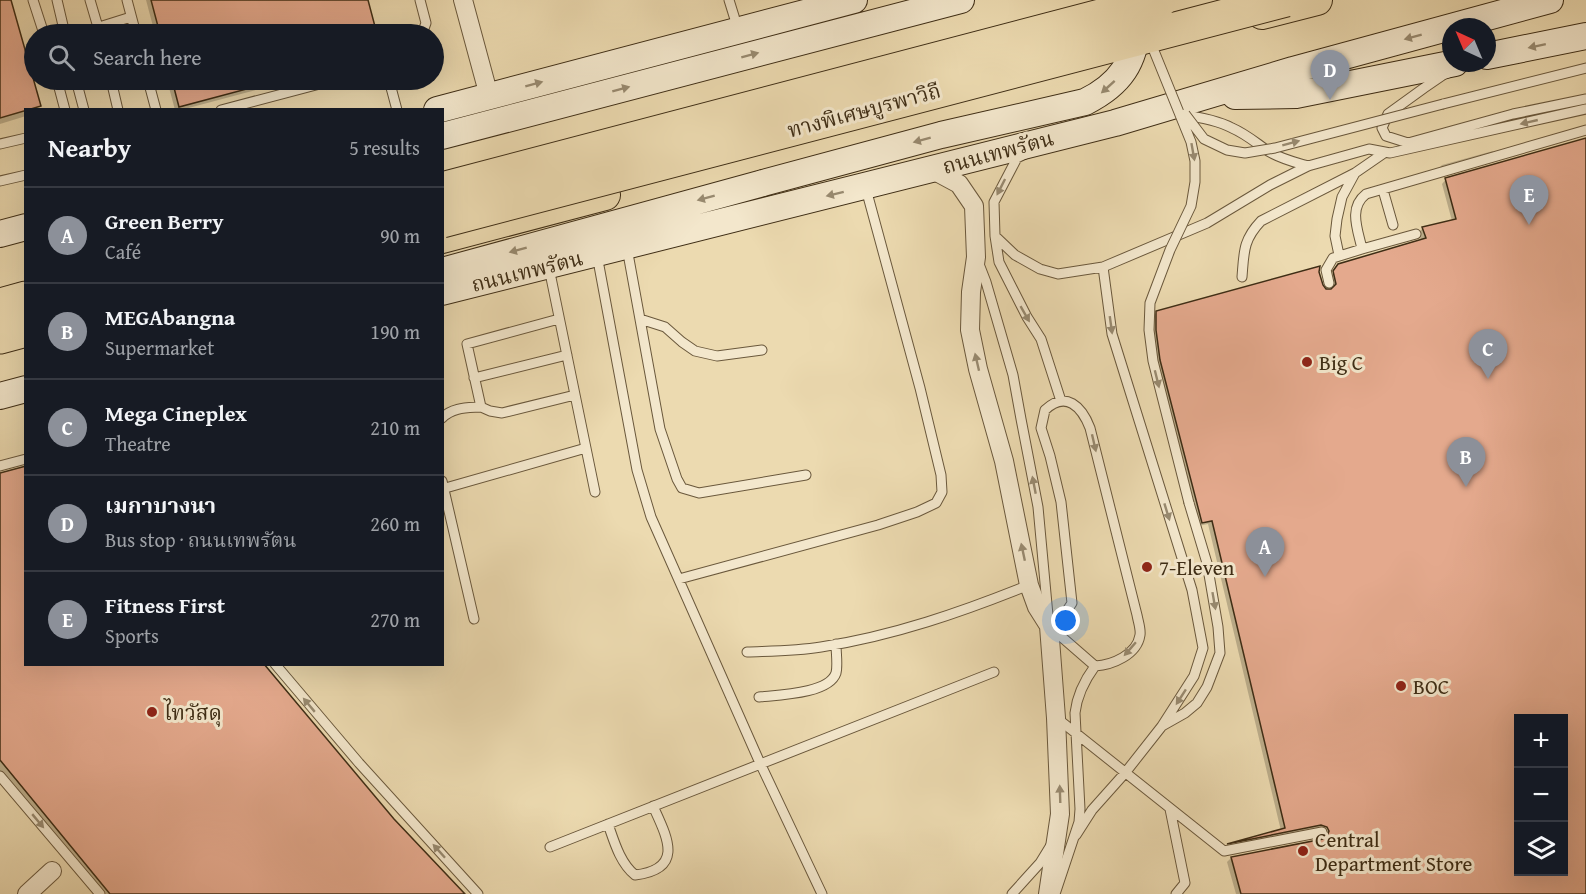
<!DOCTYPE html>
<html lang="en">
<head>
<meta charset="utf-8">
<style>
  body { margin:0; font-family:"Gentium Book Plus","Noto Serif Thai",serif; background:#20242c; color:#f1f3f6 }
  .controls { position:absolute; right:18px; bottom:18px; display:grid; overflow:hidden; border-radius:0px; box-shadow:0 6px 24px #0002 }
  .controls button { width:54px; height:54px; display:grid; place-items:center; padding:0; border:0; border-bottom:2px solid #363941; background:#171b24; color:#f1f3f6; font:30px sans-serif }
  .compass { position:absolute; left:1442px; top:18px; width:54px; height:54px; border-radius:50%; background:#171b24; box-shadow:0 6px 24px #0002; rotate:316deg }
  .you { position:absolute; left:1066px; top:621px; width:21px; height:21px; margin:-15px; border:4px solid #fff; border-radius:50%; background:#1a73e8; box-shadow:0 0 0 9px #1a73e833 }
  .badge { display:grid; place-items:center; width:39px; height:39px; border-radius:50%; background:#8c9099; color:#fff; font-size:20px; font-weight:700 }
  .pin { position:absolute; translate:-50% -50px; filter:drop-shadow(0 2px 3px #0008) }
  .pin::after { content:''; position:absolute; top:32px; width:21px; height:18px; background:inherit; clip-path:polygon(0 0,100% 0,50% 100%) }
  .list { margin:0; padding:0; list-style:none }
  h2 { display:flex; justify-content:space-between; align-items:center; height:78px; margin:0; padding:0 24px; font-size:26px }
  h2 small { font-size:20px; font-weight:400; color:#9ea1a6 }
  .list li { display:grid; grid-template-columns:39px 1fr auto; gap:18px; align-items:center; box-sizing:border-box; height:96px; padding:0 24px; border-top:2px solid #363941 }
  .list b { display:block; font-size:22px; white-space:nowrap }
  .list p { margin:0; font-size:20px; white-space:nowrap; color:#9ea1a6 }
  .list em { font-size:20px; font-style:normal; color:#9ea1a6 }
  .icon { flex:none; width:33px; height:33px; fill:none; stroke:currentColor; stroke-width:2; stroke-linecap:round; stroke-linejoin:round }
  .map { position:relative; flex:none; width:1586px; height:894px; overflow:hidden }
  .search { position:absolute; background:#171b24; box-shadow:0 6px 24px #0002; left:24px; top:24px; width:420px; height:66px; display:flex; align-items:center; gap:15px; box-sizing:border-box; padding:0 21px; border-radius:33px; color:#9ea1a6; font-size:22px }
  .panel { position:absolute; background:#171b24; box-shadow:0 6px 24px #0002; left:24px; top:108px; width:420px; height:558px; border-radius:0px }
  .map>svg:first-child { display:block }
  .shadow { fill:#0003; fill-rule:evenodd }
  .building { fill:#e4a98d; stroke:#3e2d15; stroke-width:1.5; fill-rule:evenodd }
  .lines { fill:none; stroke-linecap:round; stroke-linejoin:round }
  .service-casing { stroke:#6a583c; stroke-width:11 }
  .minor-casing { stroke:#6a583c; stroke-width:20 }
  .secondary-casing { stroke:#3e2d15; stroke-width:28 }
  .trunk-casing { stroke:#3e2d15; stroke-width:32 }
  .motorway-casing { stroke:#3e2d15; stroke-width:35 }
  .service { stroke:#f3e7cc; stroke-width:9 }
  .minor { stroke:#f3e7cc; stroke-width:18 }
  .secondary { stroke:#f3e7cc; stroke-width:26 }
  .trunk { stroke:#ecdab0; stroke-width:30 }
  .motorway { stroke:#ecdab0; stroke-width:33 }
  .service-bridge-casing { stroke:#6a583c; stroke-width:11; stroke-linecap:butt }
  .secondary-bridge-casing { stroke:#3e2d15; stroke-width:28; stroke-linecap:butt }
  .motorway-bridge-casing { stroke:#3e2d15; stroke-width:35; stroke-linecap:butt }
  .service-bridge { stroke:#f3e7cc; stroke-width:9 }
  .secondary-bridge { stroke:#f3e7cc; stroke-width:26 }
  .motorway-bridge { stroke:#ecdab0; stroke-width:33 }
  .oneway { fill:#988a70 }
  .poi-dot { fill:#8f2418; stroke:#f3e7cc; stroke-width:2 }
  .labels { text-anchor:middle; dominant-baseline:central; stroke-width:6; stroke-linejoin:round; paint-order:stroke }
  .street-label { font-size:21px; fill:#3e2d15; stroke:#f3e7cc }
  .poi-label { font-size:21px; fill:#3e2d15; stroke:#f3e7cc; text-anchor:start }
</style>
</head>
<body>
<div class="map">
<svg width="1586" height="894" viewBox="0 0 1586 894">
  <rect width="100%" height="100%" fill="#ecdab0"/>
  <filter id="stains"><feTurbulence type="fractalNoise" baseFrequency=".00333" numOctaves="4"/><feColorMatrix values="0 0 0 0 .2 0 0 0 0 .09 0 0 0 0 .02 0 0 0 .5 -.17"/></filter>
  <radialGradient id="worn" r=".72"><stop offset=".6" stop-color="#630" stop-opacity="0"/><stop offset="1" stop-color="#630" stop-opacity=".3"/></radialGradient>
  <path class="shadow" d="M0 0H10L39 105 35 110H26V116L0 124Z
    M146 0H367L376 34H155Z
    M167 80H293L181 110H175Z
    M1586 139V894H1236L1227 862 1231 858 1324 840 1325 835 1226 846 1281 831 1208 524 1198 526 1156 365 1152 335 1153 316 1157 312 1318 272 1321 286 1326 291H1332L1330 277 1338 265 1421 241 1419 232 1423 228 1452 221 1442 184 1446 179ZM1518 718H1564V872H1518Z
    M1493 151 1492 153 1439 168 1442 165Z
    M0 474 26 664 393 820 462 894H93L0 781Z"/>
  <path class="building" d="M0 0H11L41 106 0 118Z
    M151 0H368L377 34H160Z
    M172 80H269V83L179 107Z
    M1586 138V894H1241L1231 857 1323 839 1327 837 1329 831 1327 827 1321 825 1227 844 1285 828 1212 521 1202 523 1160 360 1156 330V311L1320 266 1319 272 1323 285 1326 289H1331L1336 284 1333 271 1338 264 1426 238 1422 227 1456 219 1445 178ZM1518 718H1563V872H1518Z
    M26 466V664H264L394 819 465 894H110L0 760V473Z"/>
  <g class="lines">
    <g class="service-casing">
      <path id="service" d="M33 0 44 34
        M57 0 65 34
        M90 0 100 34
        M127 0 136 34
        M420 0 426 23 422 34
        M729 0 738 29
        M77 34 131 17
        M1473 63 1443 75 1424 88 1388 114 1382 128 1386 136 1408 143 1513 114 1586 99
        M57 80 65 110
        M76 80 84 110
        M111 80 118 110
        M148 80 156 110
        M389 80 397 110
        M1443 104 1586 68
        M221 110 335 80
        M1182 115C1199 117 1217 120 1232 128 1246 134 1256 143 1268 151 1281 159 1294 162 1308 166
        M0 144 26 138
        M1025 154 1017 158 994 202 995 236 999 262 1027 317 1041 339 1061 401
        M0 181 26 175
        M1383 190 1393 225
        M995 236 1015 255 1040 269 1058 274 1103 267 1207 223 1270 185 1308 166 1369 149 1390 153 1586 109
        M627 248 660 429 677 479 682 488 699 493 806 475
        M1362 249 1416 234
        M597 255 637 470 651 517 760 763 822 894
        M1339 255 1335 236 1337 219 1342 197 1355 173 1384 153
        M979 264 986 282 1013 375 1021 419 1038 507 1049 626 1095 666C1112 665 1137 655 1140 635 1141 629 1138 621 1137 615L1090 428C1082 407 1066 390 1045 410L1041 428 1050 456 1061 502 1072 603 1066 612 1049 626
        M1103 267 1112 334 1192 590 1203 648 1194 676 1162 726
        M549 268 595 492
        M1242 277C1244 252 1243 240 1261 221L1355 173
        M1329 283 1326 270 1333 258 1362 249C1358 230 1348 208 1366 194L1586 130
        M640 319 665 327 682 342 695 351 717 356 762 350
        M474 378 567 355
        M481 407 490 411 502 413 575 395
        M442 418C453 407 467 408 481 407L467 344 559 319
        M0 466 26 459
        M442 481 474 619
        M442 489 586 448
        M679 579 878 525 917 512 936 503 942 492 941 475 920 388 866 189
        M747 652C772 651 797 651 821 647 893 636 962 612 1029 585
        M275 664 359 763 478 894
        M759 697C777 695 829 694 836 673 838 665 836 653 836 644
        M1058 719 1224 851 1322 832
        M0 776 100 894
        M1170 809 1185 883 1176 894
        M608 824C614 841 620 863 635 875 685 869 667 837 653 806
        M1076 835 1092 810 1125 773 1162 726 1185 713 1197 703 1207 687 1220 653 1218 627 1207 563 1189 503
        M550 847 994 672
        M1012 894 1040 863 1051 845
        M1055 894 1079 822 1080 809 1075 713C1077 695 1084 681 1095 666"/>
    </g>
    <g class="minor-casing">
      <path id="minor" d="M463 0 489 96
        M933 170 959 184 974 206 976 257 971 292 970 330 978 369 1004 461 1029 585 1037 607 1049 626 1056 718 1060 814 1048 894
        M27 894 52 871"/>
    </g>
    <g class="secondary-casing">
      <path id="secondary" d="M1487 56 1586 36
        M1235 96 1296 95 1455 63
        M437 110 854 0
        M442 136 961 0
        M0 234 26 227
        M442 271 763 183
        M442 292 1115 123 1293 70 1550 0
        M0 396 26 389"/>
    </g>
    <g class="trunk-casing">
      <path id="trunk" d="M1262 14 1317 0
        M442 238 605 195"/>
    </g>
    <g class="motorway-casing">
      <path id="motorway" d="M0 305 26 298
        M0 337 26 330"/>
    </g>
    <use href="#service" class="service"/>
    <use href="#minor" class="minor"/>
    <use href="#secondary" class="secondary"/>
    <use href="#trunk" class="trunk"/>
    <use href="#motorway" class="motorway"/>
    <g class="service-bridge-casing">
      <path id="service-bridge" d="M1150 41 1191 142 1195 161V182L1191 206 1170 250 1150 303 1149 330 1153 361 1189 503
        M1185 114 1204 139 1227 150 1245 153 1275 148 1443 104"/>
    </g>
    <g class="secondary-bridge-casing">
      <path id="secondary-bridge" d="M763 183 941 135 1085 102C1121 84 1135 62 1138 23"/>
    </g>
    <g class="motorway-bridge-casing">
      <path id="motorway-bridge" d="M442 189 1161 0
        M442 221 1286 0"/>
    </g>
    <use href="#service-bridge" class="service-bridge"/>
    <use href="#secondary-bridge" class="secondary-bridge"/>
    <use href="#motorway-bridge" class="motorway-bridge"/>
  </g>
  <defs><path id="oneway-solid" d="M-6-.8H1V-3.2L6.5 0L1 3.2V.8H-6Z" transform="scale(1.5)"/></defs>
  <g class="oneway">
    <use href="#oneway-solid" transform="translate(1413 37) rotate(165)"/>
    <use href="#oneway-solid" transform="translate(1537 46) rotate(168)"/>
    <use href="#oneway-solid" transform="translate(750 55) rotate(-15)"/>
    <use href="#oneway-solid" transform="translate(534 84) rotate(-15)"/>
    <use href="#oneway-solid" transform="translate(1108 87) rotate(138)"/>
    <use href="#oneway-solid" transform="translate(621 89) rotate(-15)"/>
    <use href="#oneway-solid" transform="translate(1529 122) rotate(167)"/>
    <use href="#oneway-solid" transform="translate(922 140) rotate(165)"/>
    <use href="#oneway-solid" transform="translate(1291 143) rotate(-15)"/>
    <use href="#oneway-solid" transform="translate(1193 152) rotate(80)"/>
    <use href="#oneway-solid" transform="translate(1001 187) rotate(117)"/>
    <use href="#oneway-solid" transform="translate(835 194) rotate(166)"/>
    <use href="#oneway-solid" transform="translate(706 198) rotate(165)"/>
    <use href="#oneway-solid" transform="translate(518 250) rotate(165)"/>
    <use href="#oneway-solid" transform="translate(1025 314) rotate(60)"/>
    <use href="#oneway-solid" transform="translate(1111 325) rotate(82)"/>
    <use href="#oneway-solid" transform="translate(977 362) rotate(-103)"/>
    <use href="#oneway-solid" transform="translate(1157 379) rotate(76)"/>
    <use href="#oneway-solid" transform="translate(1094 443) rotate(77)"/>
    <use href="#oneway-solid" transform="translate(1034 485) rotate(-101)"/>
    <use href="#oneway-solid" transform="translate(1167 512) rotate(73)"/>
    <use href="#oneway-solid" transform="translate(1023 552) rotate(-102)"/>
    <use href="#oneway-solid" transform="translate(1214 601) rotate(80)"/>
    <use href="#oneway-solid" transform="translate(1130 649) rotate(131)"/>
    <use href="#oneway-solid" transform="translate(1181 697) rotate(123)"/>
    <use href="#oneway-solid" transform="translate(309 705) rotate(-130)"/>
    <use href="#oneway-solid" transform="translate(1060 794) rotate(-92)"/>
    <use href="#oneway-solid" transform="translate(38 821) rotate(50)"/>
    <use href="#oneway-solid" transform="translate(439 851) rotate(-132)"/>
  </g>
  <g class="poi-dot">
    <circle cx="1307" cy="362" r="6"/>
    <circle cx="1147" cy="567" r="6"/>
    <circle cx="1401" cy="686" r="6"/>
    <circle cx="152" cy="712" r="6"/>
    <circle cx="1303" cy="851" r="6"/>
  </g>
  <g class="labels">
    <g class="street-label">
      <text transform="translate(864 110) rotate(-15)">ทางพิเศษบูรพาวิถี</text>
      <text transform="translate(998 152) rotate(-15)">ถนนเทพรัตน</text>
      <text transform="translate(527 271) rotate(-14)">ถนนเทพรัตน</text>
    </g>
    <g class="poi-label">
      <text x="1319" y="362">Big C</text>
      <text x="1159" y="567">7-Eleven</text>
      <text x="1413" y="686">BOC</text>
      <text x="164" y="712">ไทวัสดุ</text>
      <text x="1315" y="839">Central<tspan x="1315" dy="24">Department Store</tspan></text>
    </g>
  </g>
  <rect width="100%" height="100%" filter="url(#stains)"/>
  <rect width="100%" height="100%" fill="url(#worn)"/>
</svg>
<div class="controls">
<button>+</button>
<button>−</button>
<button><svg class="icon" aria-label="layers" viewBox="0 0 24 24"><path d="M12 4l9 5-9 5-9-5zM3 14l9 5 9-5"/></svg></button>
</div>
<svg class="compass" viewBox="-18 -18 36 36"><path d="M0-13l5 13h-10z" fill="#e53935"/><path d="M0 13l5-13h-10z" fill="#9ea1a6"/></svg>
<div class="you"></div>
<div class="pin badge" style="left:1265px;top:577px">A</div>
<div class="pin badge" style="left:1466px;top:487px">B</div>
<div class="pin badge" style="left:1488px;top:379px">C</div>
<div class="pin badge" style="left:1330px;top:100px">D</div>
<div class="pin badge" style="left:1529px;top:225px">E</div>
<div class="search"><svg class="icon" aria-label="search" viewBox="0 0 24 24"><circle cx="10" cy="10" r="6"/><path d="M15 15l6 6"/></svg>Search here</div>
<section class="panel">
<h2>Nearby<small>5 results</small></h2>
<ul class="list">
<li><span class="badge">A</span><div><b>Green Berry</b><p>Café</p></div><em>90 m</em></li>
<li><span class="badge">B</span><div><b>MEGAbangna</b><p>Supermarket</p></div><em>190 m</em></li>
<li><span class="badge">C</span><div><b>Mega Cineplex</b><p>Theatre</p></div><em>210 m</em></li>
<li><span class="badge">D</span><div><b>เมกาบางนา</b><p>Bus stop · ถนนเทพรัตน</p></div><em>260 m</em></li>
<li><span class="badge">E</span><div><b>Fitness First</b><p>Sports</p></div><em>270 m</em></li>
</ul>
</section>
</div>
</body>
</html>
